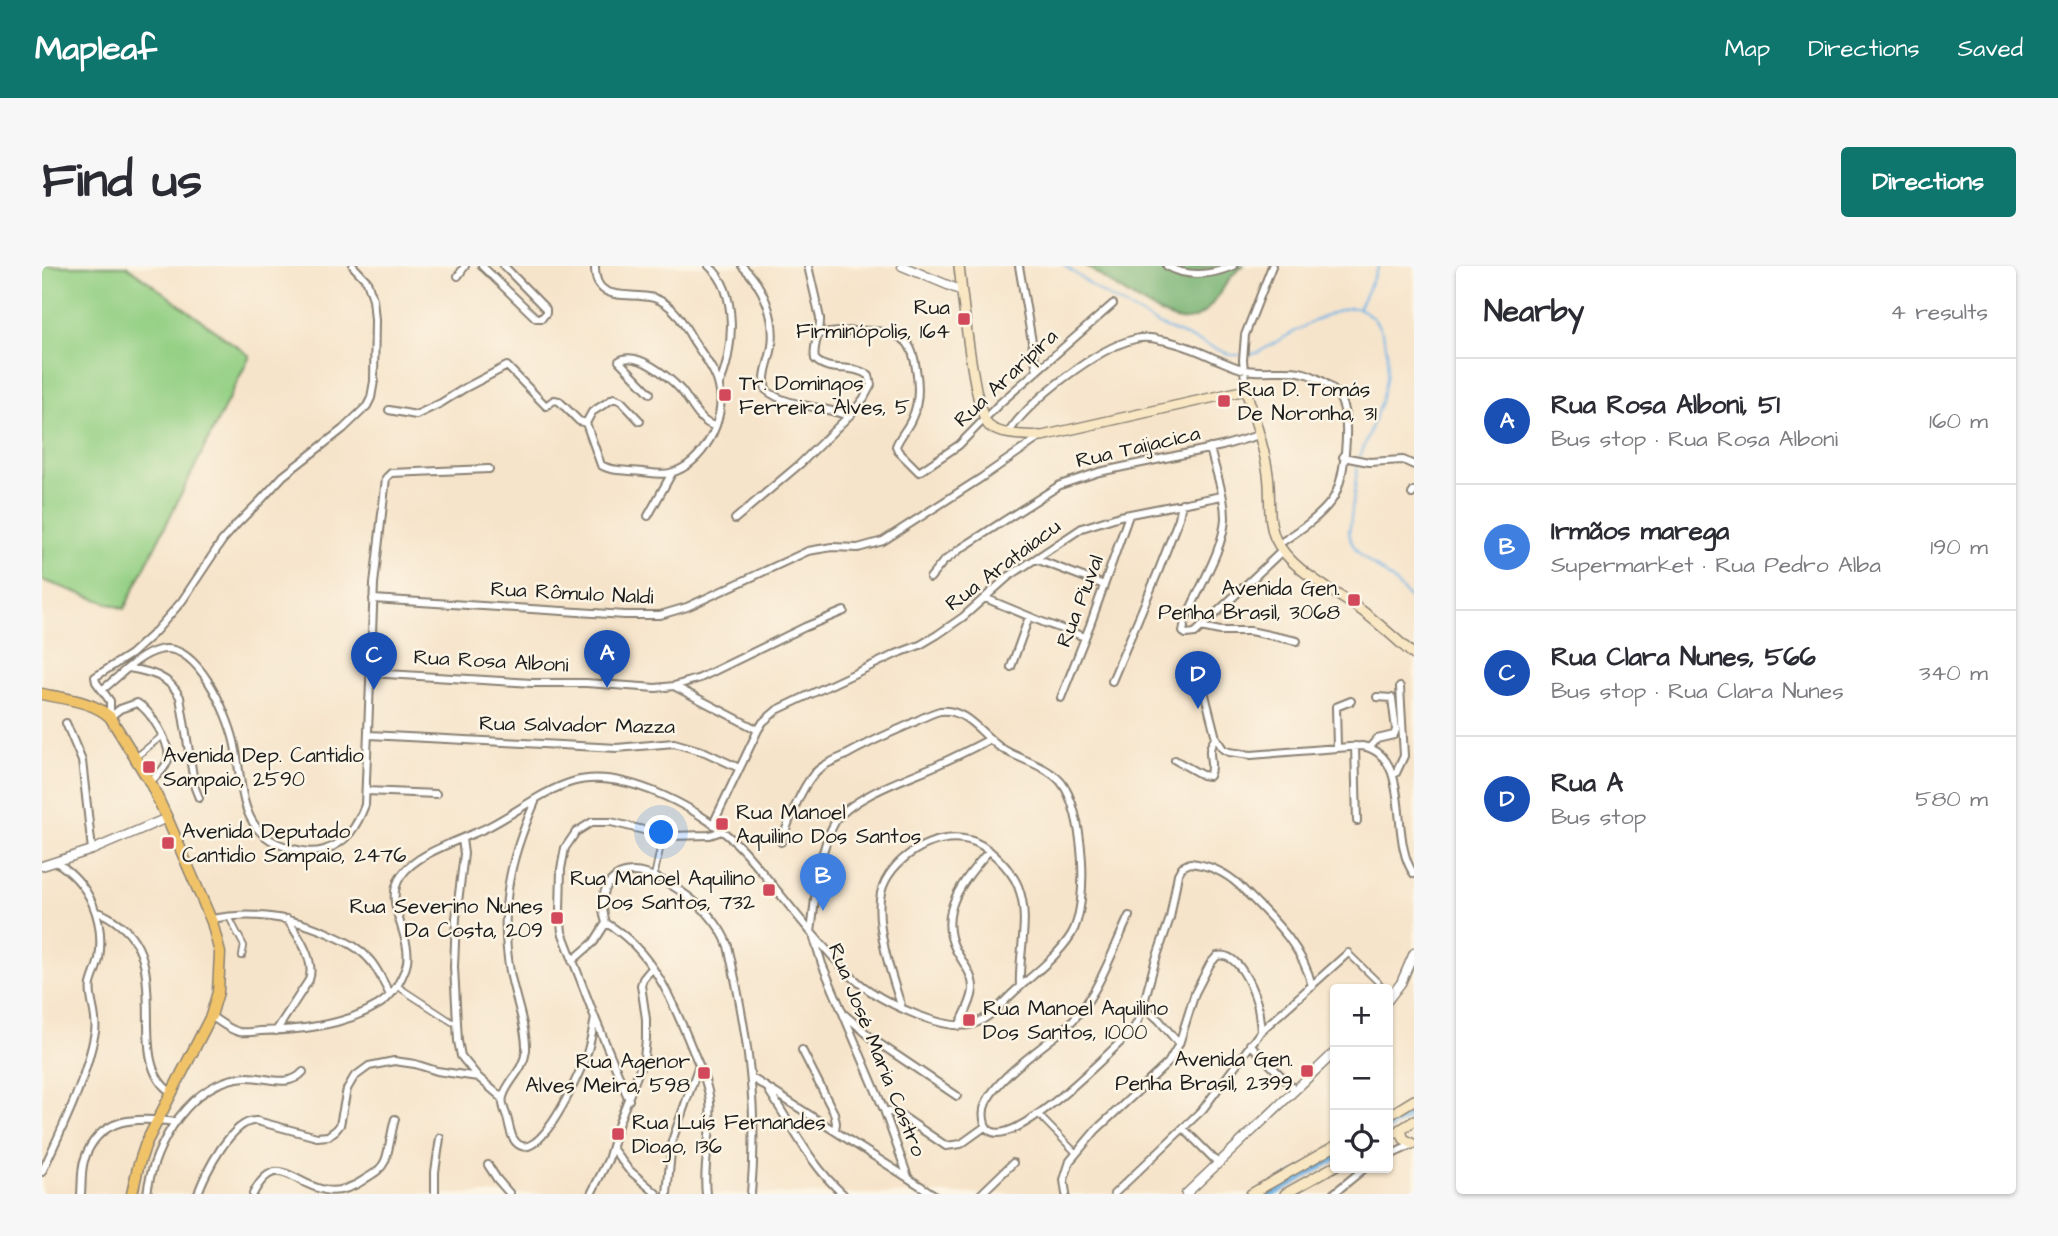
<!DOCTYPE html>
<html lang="en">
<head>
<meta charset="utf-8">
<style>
  body { margin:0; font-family:"Architects Daughter",sans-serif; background:#f7f7f7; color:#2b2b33 }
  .controls { position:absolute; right:21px; bottom:21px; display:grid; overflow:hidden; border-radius:7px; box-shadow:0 2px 5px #0004 }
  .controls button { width:63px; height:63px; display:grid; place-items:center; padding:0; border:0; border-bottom:2px solid #e1e1e2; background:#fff; color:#2b2b33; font:35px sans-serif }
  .you { position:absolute; left:620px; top:567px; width:24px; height:24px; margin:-18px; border:5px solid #fff; border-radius:50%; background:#1a73e8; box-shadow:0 0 0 10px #1a73e833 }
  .badge { display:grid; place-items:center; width:46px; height:46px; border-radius:50%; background:#0f766e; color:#fff; font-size:23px; font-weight:700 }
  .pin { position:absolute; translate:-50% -58px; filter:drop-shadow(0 2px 4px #0008) }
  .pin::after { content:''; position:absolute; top:37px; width:24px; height:21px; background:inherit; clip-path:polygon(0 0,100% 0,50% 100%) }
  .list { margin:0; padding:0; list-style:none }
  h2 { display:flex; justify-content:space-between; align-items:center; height:91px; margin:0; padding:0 28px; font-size:30px }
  h2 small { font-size:23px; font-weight:400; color:#7c7c81 }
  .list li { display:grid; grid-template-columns:46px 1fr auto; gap:21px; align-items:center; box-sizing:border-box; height:126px; padding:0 28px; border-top:2px solid #e1e1e2 }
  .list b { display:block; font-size:26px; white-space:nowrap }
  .list p { margin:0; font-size:23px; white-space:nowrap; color:#7c7c81 }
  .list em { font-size:23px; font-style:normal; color:#7c7c81 }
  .icon { flex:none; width:38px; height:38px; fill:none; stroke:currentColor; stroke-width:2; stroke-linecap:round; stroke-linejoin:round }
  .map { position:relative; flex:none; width:1372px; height:928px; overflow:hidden; border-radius:7px }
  header { display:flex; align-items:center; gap:42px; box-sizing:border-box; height:98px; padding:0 35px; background:#0f766e; color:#fff }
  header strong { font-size:33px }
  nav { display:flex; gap:38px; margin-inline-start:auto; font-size:24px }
  .intro { display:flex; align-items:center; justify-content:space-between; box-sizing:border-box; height:168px; padding:0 42px }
  h1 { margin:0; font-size:49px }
  .button { padding:18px 32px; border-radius:7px; background:#0f766e; color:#fff; font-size:24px; font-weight:700 }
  main { display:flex; gap:42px; padding:0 42px }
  aside { flex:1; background:#fff; border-radius:7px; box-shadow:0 2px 5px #0004 }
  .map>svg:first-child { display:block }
  .green { fill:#95d085; stroke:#587650; stroke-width:2 }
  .forest { fill:#78b272; stroke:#4a6747; stroke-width:2 }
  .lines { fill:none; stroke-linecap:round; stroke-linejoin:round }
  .stream { stroke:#70b2e5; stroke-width:2 }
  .river { stroke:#70b2e5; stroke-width:12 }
  .pedestrian-casing { stroke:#898073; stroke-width:8 }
  .minor-casing { stroke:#898073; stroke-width:10 }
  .tertiary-casing { stroke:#898073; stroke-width:11 }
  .secondary-casing { stroke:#898073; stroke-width:12 }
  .primary-casing { stroke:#898073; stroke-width:13 }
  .pedestrian { stroke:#fff; stroke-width:4.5 }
  .minor { stroke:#fff; stroke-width:6 }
  .tertiary { stroke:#fff; stroke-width:8 }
  .secondary { stroke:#f9e7c3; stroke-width:9 }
  .primary { stroke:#f0c369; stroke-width:10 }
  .poi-dot { fill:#d1495b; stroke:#fcf5e5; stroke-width:2.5 }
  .labels { text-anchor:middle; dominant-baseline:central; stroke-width:5; stroke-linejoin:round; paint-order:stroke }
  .poi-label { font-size:21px; fill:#1c1c1c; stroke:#fcf5e5; text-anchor:start }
  .street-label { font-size:21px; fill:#1c1c1c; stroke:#fcf5e5 }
</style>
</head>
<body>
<header>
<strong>Mapleaf</strong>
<nav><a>Map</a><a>Directions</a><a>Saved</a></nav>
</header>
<div class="intro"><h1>Find us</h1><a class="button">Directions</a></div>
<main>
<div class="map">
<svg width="1372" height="928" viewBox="0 0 1372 928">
  <rect width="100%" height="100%" fill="#fcf5e5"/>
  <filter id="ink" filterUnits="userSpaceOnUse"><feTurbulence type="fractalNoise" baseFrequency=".0143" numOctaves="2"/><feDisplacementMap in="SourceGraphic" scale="14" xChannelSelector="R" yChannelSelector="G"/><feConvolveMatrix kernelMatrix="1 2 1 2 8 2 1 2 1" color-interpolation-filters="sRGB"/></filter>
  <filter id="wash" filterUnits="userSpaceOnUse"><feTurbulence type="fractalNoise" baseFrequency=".00686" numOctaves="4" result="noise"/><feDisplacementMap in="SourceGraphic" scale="28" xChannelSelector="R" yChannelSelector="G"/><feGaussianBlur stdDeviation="1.57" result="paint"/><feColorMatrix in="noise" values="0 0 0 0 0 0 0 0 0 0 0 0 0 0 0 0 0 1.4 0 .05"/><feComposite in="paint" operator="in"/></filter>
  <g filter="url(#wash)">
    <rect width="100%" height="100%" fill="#f6e4ca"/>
    <path class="green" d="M0 0H85L208 90 82 343 0 314Z"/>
    <path class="forest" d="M1044 0H1201C1182 13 1177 36 1159 49 1154 53 1144 55 1138 54 1116 51 1063 14 1044 0Z"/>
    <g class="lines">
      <path class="stream" d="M1023 0 1060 27 1117 59 1189 89H1198
        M1316 43 1337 0
        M1203 88 1215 87C1237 75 1284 45 1307 42 1316 41 1325 46 1331 52 1364 92 1333 150 1318 191
        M1316 196 1307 267C1311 290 1332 298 1348 312 1357 320 1365 329 1372 338"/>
      <path class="river" d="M1346 859 1372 844
        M1225 928 1293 889"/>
    </g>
  </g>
  <g filter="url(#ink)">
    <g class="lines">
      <g class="pedestrian-casing">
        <path id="pedestrian" d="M94 491 120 470
          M612 611 621 569
          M187 651 202 680 200 690
          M1306 687 1343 723
          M355 720 410 756 415 757
          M996 848 1034 887"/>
      </g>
      <g class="minor-casing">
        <path id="minor" d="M440 0 494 52H500L504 47V43L462 0
          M553 0C552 39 587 25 612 32 633 39 641 57 651 74 660 88 674 105 677 121 685 153 661 199 628 207 619 209 609 207 601 206 587 204 570 206 559 199L544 157 550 146 572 132 579 135 598 155
          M667 0C697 25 692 86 677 119
          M700 0C721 19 734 51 730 80 728 95 720 108 724 124 746 142 780 139 806 150
          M977 0 995 105
          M1125 0C1145 12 1170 9 1191 0
          M416 10 423 0
          M777 68C800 66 850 58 866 78 871 85 873 95 874 103 877 119 877 137 870 152 866 162 858 170 854 180L856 185 877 206 917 179 957 138 1071 38
          M1204 124 1201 94 1203 69 1230 0
          M608 127 577 95C595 84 627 111 639 124 649 136 657 157 673 160
          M347 144 374 149 399 137 423 122 465 100 504 140 512 134 517 135 537 155 544 157
          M967 166C988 134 1055 82 1093 73 1101 71 1111 72 1119 74 1138 77 1157 85 1174 93 1184 97 1194 102 1204 104 1227 108 1251 100 1272 111 1282 115 1295 125 1299 135 1309 156 1303 215 1290 234 1277 252 1255 266 1237 278
          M1168 182C1173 204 1183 229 1183 252 1182 283 1155 325 1143 355L1141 366 1144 368 1153 367 1241 284
          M1301 191 1327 196 1361 194 1372 199
          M1370 228 1372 225
          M606 250 630 207
          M693 253 758 198 812 145 822 132 829 119 827 110C811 97 787 108 773 93 770 79 779 67 778 52L766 0
          M994 293 1062 319
          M888 312 901 296 918 283 1018 219 1057 206 1180 180 1217 169
          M943 332 1003 357 1043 371
          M331 333 583 349H618L645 341 766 285 790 281 816 282 841 275 939 212 998 171
          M1159 361 1178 365H1208L1255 375
          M969 401 987 351
          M87 402C109 406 127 410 138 431L153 522 157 532
          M329 407 490 417H544L614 422 632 420 658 412 763 361 802 345
          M1070 415 1116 306 1137 252 1140 237
          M632 420 716 464
          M1161 421 1174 472 1181 483 1187 486 1209 489 1320 480C1372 489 1346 574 1372 608
          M61 423C78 410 96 389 117 384 155 374 185 447 192 475 202 517 194 566 245 581 258 585 269 588 282 584 305 577 315 560 323 539L332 318 344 212 349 207 447 203
          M1019 432 1048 359 1087 249
          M68 451V435L54 416 53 411 89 388 112 367 140 335 180 275 195 258 219 234 241 210 301 163 325 140 329 132 332 115 333 54 331 33 325 15 311 0
          M68 451 78 443 95 437C108 444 130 479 126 494 123 504 114 510 108 516
          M24 457 40 495 50 584
          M327 469 575 482 632 477 663 486 697 502
          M1313 480 1315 555
          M1295 481 1294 441 1309 435
          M1328 481 1335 473 1352 469 1354 464 1350 432 1335 431
          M1133 494 1160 509 1167 510C1174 496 1161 486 1174 472
          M1354 507 1362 490 1358 421
          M324 525 394 528
          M493 536C467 595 457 641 468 706 472 729 485 762 484 784 482 805 465 815 461 831 459 837 463 845 465 851 467 858 468 866 471 872 494 912 542 798 546 784 549 773 551 763 553 752
          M671 558 716 464 721 456 735 444 854 388 878 379 895 369 921 351 966 311 1040 262 1078 250 1180 230
          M420 573 422 588 414 652 412 701 416 775 419 790 436 811
          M54 646C64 648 70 653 78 659 132 700 81 796 130 827
          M1087 650C1068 690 1055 734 1021 764 999 782 955 812 944 837 941 843 941 851 943 858 959 900 1073 780 1089 766L1095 757 1101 740
          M169 653C211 645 251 651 290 669 303 675 316 681 326 692 336 702 341 716 348 729
          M564 657C611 684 632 738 651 785 658 801 666 818 668 836 671 867 660 898 664 928
          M769 666C774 631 775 587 793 556 810 530 867 512 895 499 913 491 931 482 948 473
          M772 672 780 698 842 844 866 911
          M530 695 552 676 564 657C560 643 558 628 568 616 593 587 648 629 666 648 675 658 682 668 686 680 705 764 717 842 709 928
          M860 742C850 712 832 658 839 627 847 593 892 565 927 574 945 578 969 603 976 620 989 653 976 687 978 721
          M802 748 832 774 915 830
          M169 750C178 756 186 763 197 766 204 767 211 766 218 765 258 764 301 760 336 739 348 732 357 718 362 706 377 674 338 640 359 610 375 586 420 574 446 561 474 547 500 525 530 516 582 500 666 546 701 584 729 615 754 650 782 681 796 697 810 713 828 725 851 740 899 763 927 759 945 756 960 737 973 725 992 708 1015 691 1029 669 1048 639 1042 544 1019 516 1004 499 978 494 959 482 941 470 923 441 898 445 886 448 875 455 864 460 843 469 822 479 802 490 791 495 779 499 771 509 757 526 747 556 739 576
          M917 760C922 749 930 736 931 724 932 709 920 696 914 684 894 646 923 612 946 586
          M234 765 267 714C274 695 256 669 245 653
          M1137 778 1117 754 1101 740 1113 696 1128 652 1136 608 1140 601 1148 597C1167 599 1183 606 1197 619 1226 649 1260 677 1270 720
          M1208 778 1253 824
          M760 784 792 847 794 857 793 864
          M710 812 891 928
          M727 825C751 861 768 899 801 928
          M587 834 553 752 520 666 518 645 519 603 523 582 534 566 550 556H569L626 570 668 569 680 565
          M842 844 860 850 904 880 919 878 944 860
          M1141 862 1176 897
          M570 882 586 903 615 928
          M1346 890 1372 878
          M446 899 455 913 468 928
          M0 906C20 862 44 815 53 766 56 748 46 733 49 718 51 710 55 702 57 693 63 654 48 617 14 596
          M39 928C40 917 39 905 42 895 56 849 96 851 134 856
          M105 928C111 879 149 814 204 811 223 810 246 823 261 806
          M156 928C162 908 191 852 215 855L275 871 286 870 294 864 298 859 305 823 312 811 327 800 352 795 373 798 395 805 436 811 460 832
          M211 928C234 884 250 918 283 924 296 927 312 921 323 913 331 908 339 904 343 895 348 882 349 866 353 853
          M393 928V906L398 872
          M549 928 566 894 577 856 602 792 604 773V753L599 719 601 713 610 702
          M625 928 630 875 657 799
          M939 928 971 897
          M1024 928 1022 914 1028 895 1054 864 1126 797 1137 778 1153 727 1168 698 1175 690C1196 685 1210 721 1215 737 1217 746 1218 756 1219 765
          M1072 928 1161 843 1219 765 1306 687
          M1291 928 1323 902"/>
      </g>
      <g class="tertiary-casing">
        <path id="tertiary" d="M860 0 920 25
          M0 600 50 584 125 552
          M1346 734 1359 717 1372 687
          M1144 928 1293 786"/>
      </g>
      <g class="secondary-casing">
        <path id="secondary" d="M917 0C920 26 932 147 947 160 959 170 985 169 1000 170L1204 124C1212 152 1222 179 1226 208 1229 228 1225 252 1233 272 1248 305 1295 326 1323 347 1340 360 1356 375 1372 389
          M1346 850 1372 834
          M1358 863 1362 873 1371 878
          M1346 871 1372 855
          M1209 928 1293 880
          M1243 928 1293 900"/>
      </g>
      <g class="primary-casing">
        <path id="primary" d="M0 428C23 433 51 435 68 451L108 516 125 552 170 656 178 687 176 726 169 750 104 877 96 901 90 928"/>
      </g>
      <use href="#pedestrian" class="pedestrian"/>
      <use href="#minor" class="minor"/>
      <use href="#tertiary" class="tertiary"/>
      <use href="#secondary" class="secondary"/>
      <use href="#primary" class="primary"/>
    </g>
  </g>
  <g class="poi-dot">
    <rect x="915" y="46" width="14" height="14" rx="3.5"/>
    <rect x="676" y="122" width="14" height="14" rx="3.5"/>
    <rect x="1175" y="128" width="14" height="14" rx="3.5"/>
    <rect x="1305" y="327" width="14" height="14" rx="3.5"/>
    <rect x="100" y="494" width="14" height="14" rx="3.5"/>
    <rect x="673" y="551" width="14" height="14" rx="3.5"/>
    <rect x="119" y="570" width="14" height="14" rx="3.5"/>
    <rect x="720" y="617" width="14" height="14" rx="3.5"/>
    <rect x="508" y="645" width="14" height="14" rx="3.5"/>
    <rect x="920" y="747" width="14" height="14" rx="3.5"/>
    <rect x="1258" y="798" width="14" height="14" rx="3.5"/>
    <rect x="655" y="800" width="14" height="14" rx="3.5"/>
    <rect x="569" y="861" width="14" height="14" rx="3.5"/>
  </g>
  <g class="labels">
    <g class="poi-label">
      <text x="908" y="41" text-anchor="end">Rua<tspan x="908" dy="24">Firminópolis, 164</tspan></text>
      <text x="697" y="117">Tr. Domingos<tspan x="697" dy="24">Ferreira Alves, 5</tspan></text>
      <text x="1196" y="123">Rua D. Tomás<tspan x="1196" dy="24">De Noronha, 31</tspan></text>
      <text x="1298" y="322" text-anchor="end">Avenida Gen.<tspan x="1298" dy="24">Penha Brasil, 3068</tspan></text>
      <text x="121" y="489">Avenida Dep. Cantidio<tspan x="121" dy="24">Sampaio, 2590</tspan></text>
      <text x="694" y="546">Rua Manoel<tspan x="694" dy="24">Aquilino Dos Santos</tspan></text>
      <text x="140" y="565">Avenida Deputado<tspan x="140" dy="24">Cantidio Sampaio, 2476</tspan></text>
      <text x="713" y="612" text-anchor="end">Rua Manoel Aquilino<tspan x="713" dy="24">Dos Santos, 732</tspan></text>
      <text x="501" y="640" text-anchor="end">Rua Severino Nunes<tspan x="501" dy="24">Da Costa, 209</tspan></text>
      <text x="941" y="742">Rua Manoel Aquilino<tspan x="941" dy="24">Dos Santos, 1000</tspan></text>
      <text x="1251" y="793" text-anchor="end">Avenida Gen.<tspan x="1251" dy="24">Penha Brasil, 2399</tspan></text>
      <text x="648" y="795" text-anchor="end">Rua Agenor<tspan x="648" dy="24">Alves Meira, 598</tspan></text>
      <text x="590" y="856">Rua Luís Fernandes<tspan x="590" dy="24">Diogo, 136</tspan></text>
    </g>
    <g class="street-label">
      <text transform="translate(964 112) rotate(-43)">Rua Araripira</text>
      <text transform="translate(1096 181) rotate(-13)">Rua Taijacica</text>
      <text transform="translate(961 299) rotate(-37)">Rua Arataiacu</text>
      <text transform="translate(530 327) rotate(3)">Rua Rômulo Naldi</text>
      <text transform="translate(1038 335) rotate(-69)">Rua Piuval</text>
      <text transform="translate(449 395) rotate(3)">Rua Rosa Alboni</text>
      <text transform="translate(535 459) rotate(1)">Rua Salvador Mazza</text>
      <text transform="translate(835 784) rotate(68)">Rua José Maria Castro</text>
    </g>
  </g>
</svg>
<div class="controls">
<button>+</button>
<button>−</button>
<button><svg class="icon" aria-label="locate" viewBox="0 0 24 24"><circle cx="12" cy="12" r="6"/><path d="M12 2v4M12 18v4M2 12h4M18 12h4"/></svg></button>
</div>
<div class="you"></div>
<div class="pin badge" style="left:565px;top:422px;background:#1a4fb4">A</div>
<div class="pin badge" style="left:781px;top:645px;background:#3f7fe0">B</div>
<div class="pin badge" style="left:332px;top:424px;background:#1a4fb4">C</div>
<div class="pin badge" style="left:1156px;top:443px;background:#1a4fb4">D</div>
</div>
<aside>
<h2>Nearby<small>4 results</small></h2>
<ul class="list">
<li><span class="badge" style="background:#1a4fb4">A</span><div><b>Rua Rosa Alboni, 51</b><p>Bus stop · Rua Rosa Alboni</p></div><em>160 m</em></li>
<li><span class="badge" style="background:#3f7fe0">B</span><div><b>Irmãos marega</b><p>Supermarket · Rua Pedro Alba</p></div><em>190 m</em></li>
<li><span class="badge" style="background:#1a4fb4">C</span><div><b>Rua Clara Nunes, 566</b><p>Bus stop · Rua Clara Nunes</p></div><em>340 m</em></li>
<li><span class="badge" style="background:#1a4fb4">D</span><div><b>Rua A</b><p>Bus stop</p></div><em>580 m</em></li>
</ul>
</aside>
</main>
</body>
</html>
